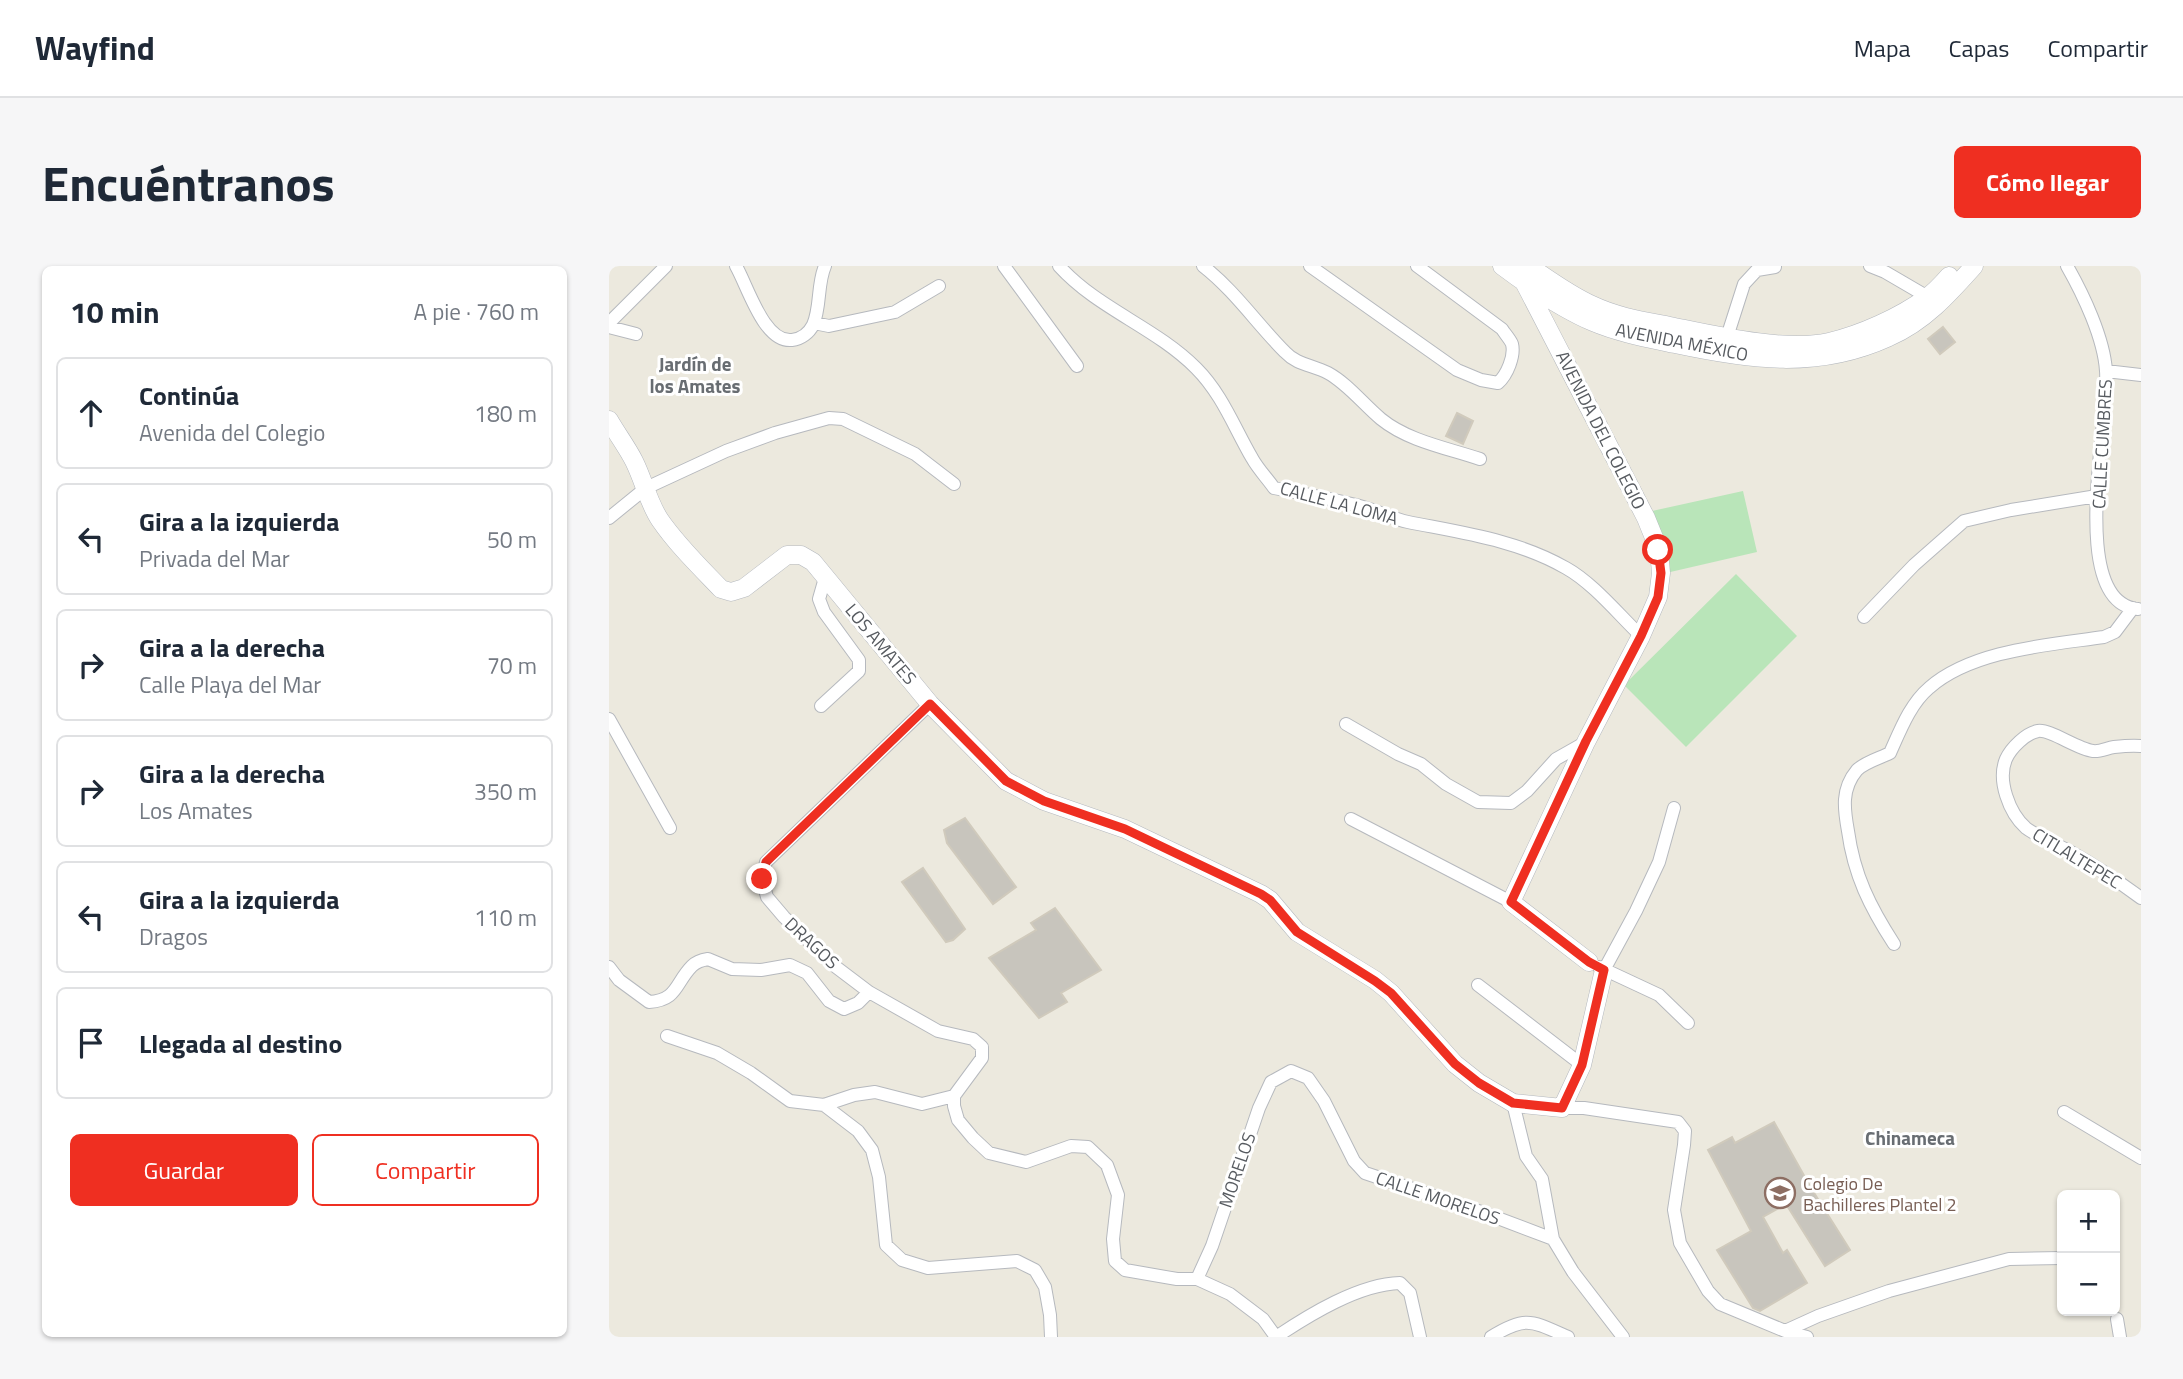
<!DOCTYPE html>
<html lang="es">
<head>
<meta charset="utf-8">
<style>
  body { margin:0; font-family:"Titillium Web",sans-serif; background:#f6f6f7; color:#1f2937 }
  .controls { position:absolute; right:21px; bottom:21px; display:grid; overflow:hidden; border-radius:10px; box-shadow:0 2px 5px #0004 }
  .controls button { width:63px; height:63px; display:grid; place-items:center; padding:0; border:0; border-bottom:2px solid #e0e1e3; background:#fff; color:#1f2937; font:35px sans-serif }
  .stop { position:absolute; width:21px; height:21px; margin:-16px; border:5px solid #ef2f21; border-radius:50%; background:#fff }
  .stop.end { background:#ef2f21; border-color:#fff; box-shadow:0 2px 7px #0008 }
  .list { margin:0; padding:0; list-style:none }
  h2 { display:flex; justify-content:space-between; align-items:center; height:91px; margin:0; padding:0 28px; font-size:30px }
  h2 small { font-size:23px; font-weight:400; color:#747a83 }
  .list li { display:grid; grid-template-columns:46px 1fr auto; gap:21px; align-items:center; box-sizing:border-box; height:112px; margin:0 14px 14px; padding:0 14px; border:2px solid #e0e1e3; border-radius:10px }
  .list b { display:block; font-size:26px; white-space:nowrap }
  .list p { margin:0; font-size:23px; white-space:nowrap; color:#747a83 }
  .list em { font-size:23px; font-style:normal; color:#747a83 }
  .actions { display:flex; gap:14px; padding:21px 28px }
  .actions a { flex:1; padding:16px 0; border:2px solid #ef2f21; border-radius:10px; text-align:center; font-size:24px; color:#ef2f21 }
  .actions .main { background:#ef2f21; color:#fff }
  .icon { flex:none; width:38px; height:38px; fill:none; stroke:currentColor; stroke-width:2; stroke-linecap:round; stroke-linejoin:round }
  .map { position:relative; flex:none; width:1532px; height:1071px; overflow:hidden; border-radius:10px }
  header { display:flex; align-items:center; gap:42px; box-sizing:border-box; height:98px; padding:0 35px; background:#fff; border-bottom:2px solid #e0e1e3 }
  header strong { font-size:33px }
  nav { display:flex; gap:38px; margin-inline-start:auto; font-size:24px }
  .intro { display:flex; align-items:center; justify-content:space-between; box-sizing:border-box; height:168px; padding:0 42px }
  h1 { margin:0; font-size:49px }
  .button { padding:18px 32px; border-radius:10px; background:#ef2f21; color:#fff; font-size:24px; font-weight:700 }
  main { display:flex; gap:42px; padding:0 42px }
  aside { flex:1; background:#fff; border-radius:10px; box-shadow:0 2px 5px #0004 }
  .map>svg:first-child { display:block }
  .green { fill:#b9e5b9 }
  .building { fill:#c8c5bd; stroke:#d0cabc; stroke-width:2 }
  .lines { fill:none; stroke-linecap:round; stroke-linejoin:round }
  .street-casing { stroke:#b6b9be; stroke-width:14 }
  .secondary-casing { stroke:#b4b8be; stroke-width:19 }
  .street { stroke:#fff; stroke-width:12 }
  .secondary { stroke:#fff; stroke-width:18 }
  .route { stroke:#ef2f21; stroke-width:9 }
  .labels { text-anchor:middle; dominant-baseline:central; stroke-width:6; stroke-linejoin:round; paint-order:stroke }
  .street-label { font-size:18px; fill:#575b60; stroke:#fff }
  .education-label { font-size:18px; fill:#785e54; stroke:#fff; text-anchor:start }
  .neighbourhood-label { font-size:19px; font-weight:bold; fill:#686d72; stroke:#fff }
</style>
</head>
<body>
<header>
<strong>Wayfind</strong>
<nav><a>Mapa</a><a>Capas</a><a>Compartir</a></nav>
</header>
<div class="intro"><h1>Encuéntranos</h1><a class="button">Cómo llegar</a></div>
<main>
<aside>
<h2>10 min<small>A pie · 760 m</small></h2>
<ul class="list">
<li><svg class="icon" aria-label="ahead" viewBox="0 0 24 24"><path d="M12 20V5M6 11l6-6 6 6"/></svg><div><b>Continúa</b><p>Avenida del Colegio</p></div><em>180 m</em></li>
<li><svg class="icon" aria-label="left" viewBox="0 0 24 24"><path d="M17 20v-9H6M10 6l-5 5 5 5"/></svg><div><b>Gira a la izquierda</b><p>Privada del Mar</p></div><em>50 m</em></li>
<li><svg class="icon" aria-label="right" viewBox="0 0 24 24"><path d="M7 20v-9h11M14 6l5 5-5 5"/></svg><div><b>Gira a la derecha</b><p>Calle Playa del Mar</p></div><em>70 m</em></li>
<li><svg class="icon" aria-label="right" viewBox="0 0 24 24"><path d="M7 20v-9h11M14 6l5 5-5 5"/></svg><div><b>Gira a la derecha</b><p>Los Amates</p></div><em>350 m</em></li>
<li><svg class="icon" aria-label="left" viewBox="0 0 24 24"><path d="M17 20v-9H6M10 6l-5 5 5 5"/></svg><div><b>Gira a la izquierda</b><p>Dragos</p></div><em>110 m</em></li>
<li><svg class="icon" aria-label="arrive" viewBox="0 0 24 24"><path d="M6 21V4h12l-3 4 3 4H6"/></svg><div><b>Llegada al destino</b></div></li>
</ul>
<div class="actions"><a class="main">Guardar</a><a>Compartir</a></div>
</aside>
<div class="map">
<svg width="1532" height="1071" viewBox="0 0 1532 1071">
  <rect width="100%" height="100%" fill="#ece9de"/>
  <path class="green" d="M1134 225 1148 286 1057 307 1043 245Z
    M1127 308 1188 370 1077 481 1015 419Z"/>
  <path class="building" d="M1334 61 1346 76 1331 88 1319 73Z
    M848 147 864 155 854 178 837 170Z
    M356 552 407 621 384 638 338 577 335 564Z
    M314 602 356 663 344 674 337 676 293 616Z
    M446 642 492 704 452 727 458 736 430 752 380 692 427 664 422 657Z
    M1165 856 1202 922 1241 984 1216 1000 1177 938 1154 951 1174 987 1178 984 1198 1017 1151 1045 1144 1042 1108 984 1142 965 1099 884 1123 871 1126 877Z"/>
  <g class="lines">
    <g class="street-casing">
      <path id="street" d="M127 0C139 21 155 77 183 74 192 73 200 67 204 59 212 41 208 18 216 0
        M395 0 468 100
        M450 0C489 43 546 61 587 102 613 128 625 161 643 192 649 203 658 212 665 222 695 228 725 233 754 241 769 245 784 253 799 256 854 267 908 274 957 302 984 317 1010 349 1032 370
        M594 0C626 25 648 58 676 86 688 99 704 99 719 107 739 118 754 138 772 153 799 175 838 182 871 193
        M701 0 848 104 872 114 889 117C898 109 906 90 903 78 901 73 896 68 893 63L808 0
        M1261 0 1276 6 1324 34
        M1458 0C1474 28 1495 72 1497 105 1501 151 1457 337 1529 343
        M0 57 57 0
        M205 57 220 60 286 46 330 20
        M0 61 27 68
        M1118 71 1135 18 1148 4 1166 1
        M1497 105 1532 109
        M0 252 37 222 117 185 166 167 220 152 234 153 306 188 345 218
        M1255 351 1305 299 1355 255 1402 244 1488 230
        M321 438 157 596 153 613 158 631 175 651 223 698 260 726 329 765 364 773 373 781V792L345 830V840L349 854 364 872 380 887 417 896 462 880 479 881 498 899 509 929 504 973 506 995 516 1004 568 1013H588L621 1028 654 1053 667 1071
        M212 440 250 405V394L215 346 210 333 216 312
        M0 453 61 562
        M737 458 789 488 812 498 837 518 869 536 902 537 918 525 947 493 977 476
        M1532 480C1523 479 1514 480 1505 481 1498 482 1491 486 1484 485 1468 483 1441 463 1429 465 1417 467 1402 482 1397 493 1388 514 1400 547 1417 562 1429 571 1447 578 1460 585 1485 599 1509 615 1532 632
        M742 553 902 636
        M1285 678C1261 641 1245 609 1239 565 1235 543 1232 523 1248 504 1256 496 1271 492 1281 487 1291 465 1301 438 1320 422 1363 384 1440 379 1495 371L1506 366 1524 342
        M0 701 10 714 40 736C69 734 66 717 83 700 87 696 93 694 99 693L123 703 152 704 181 699 198 707 220 735 235 743 249 737 260 726
        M990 701 1050 729 1079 757
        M995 704 1027 645 1050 596 1065 542
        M869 719 973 799
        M58 770 108 787 142 807 181 835 215 839 249 865 263 884 270 911 277 979 293 994 319 1002 408 995 426 1004 436 1021 441 1049 442 1071
        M904 837 917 890 933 913 944 973 964 1006 1014 1071
        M215 839 245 829 266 826 313 838 345 830
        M953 842H975L1069 856 1076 865 1075 879 1065 944 1071 977 1099 1025 1111 1038 1176 1065 1198 1071
        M1455 846 1532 892
        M588 1013 603 980 650 842 662 816 682 805 699 812 715 835 745 895 756 907 878 948 944 973
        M1508 1053 1511 1071
        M1176 1065 1209 1050 1280 1025 1400 993 1453 992
        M667 1071C700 1049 750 1018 791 1017L801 1027 811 1071
        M882 1071C917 1049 923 1055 959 1071"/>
    </g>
    <g class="secondary-casing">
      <path id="secondary" d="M893 0C921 21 951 42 984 56 1010 67 1038 72 1066 78 1141 94 1208 104 1280 71 1315 56 1340 28 1365 0
        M912 0 915 16 1037 252 1050 284 1052 307 1049 331 1032 370 977 476 902 636 980 696
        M920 0C940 14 961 29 983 39 1008 51 1035 55 1061 60 1105 69 1176 86 1220 76 1251 69 1291 51 1317 32 1326 26 1333 18 1340 10
        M0 154C8 168 18 181 25 195 35 215 39 236 51 254 69 280 91 301 112 323L122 326 135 322 178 289H192L204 296 321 438 397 515 435 535 516 563 652 628 661 634 688 666 766 714 782 727 846 798 870 817 904 837 953 842 973 799 995 704"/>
    </g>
    <use href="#street" class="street"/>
    <use href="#secondary" class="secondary"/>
  </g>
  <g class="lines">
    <path class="route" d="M153 613 157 596 321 438 397 515 435 535 516 563 652 628 661 634 688 666 766 715 782 727 846 798 870 817 904 837 953 842 973 799 995 704 980 696 902 636 977 475 1032 370 1049 331 1052 307 1049 284"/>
  </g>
  <defs>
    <g id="school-ring" transform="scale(1.575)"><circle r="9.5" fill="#fff" stroke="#8d6e63" stroke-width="1.5"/><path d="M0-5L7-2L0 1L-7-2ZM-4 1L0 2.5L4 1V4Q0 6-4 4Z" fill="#8d6e63"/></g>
  </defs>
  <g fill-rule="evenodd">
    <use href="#school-ring" x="1171" y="927"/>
  </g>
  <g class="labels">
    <g class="street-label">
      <text transform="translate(1073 76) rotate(11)">AVENIDA MÉXICO</text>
      <text transform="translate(992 164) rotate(63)">AVENIDA DEL COLEGIO</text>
      <text transform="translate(1493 178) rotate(-87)">CALLE CUMBRES</text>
      <text transform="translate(730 237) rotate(15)">CALLE LA LOMA</text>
      <text transform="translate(272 378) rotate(50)">LOS AMATES</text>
      <text transform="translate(1468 592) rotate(31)">CITLALTEPEC</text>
      <text transform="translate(203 677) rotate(43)">DRAGOS</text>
      <text transform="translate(628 904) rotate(-71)">MORELOS</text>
      <text transform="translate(829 932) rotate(19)">CALLE MORELOS</text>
    </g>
    <g class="education-label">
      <text x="1194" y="917">Colegio De<tspan x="1194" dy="21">Bachilleres Plantel 2</tspan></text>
    </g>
    <g class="neighbourhood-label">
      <text x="86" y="97">Jardín de<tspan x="86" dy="22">los Amates</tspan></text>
      <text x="1301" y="871">Chinameca</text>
    </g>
  </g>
</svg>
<div class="controls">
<button>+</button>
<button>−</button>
</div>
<div class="stop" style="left:1049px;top:284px"></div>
<div class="stop end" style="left:153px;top:613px"></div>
</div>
</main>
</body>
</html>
